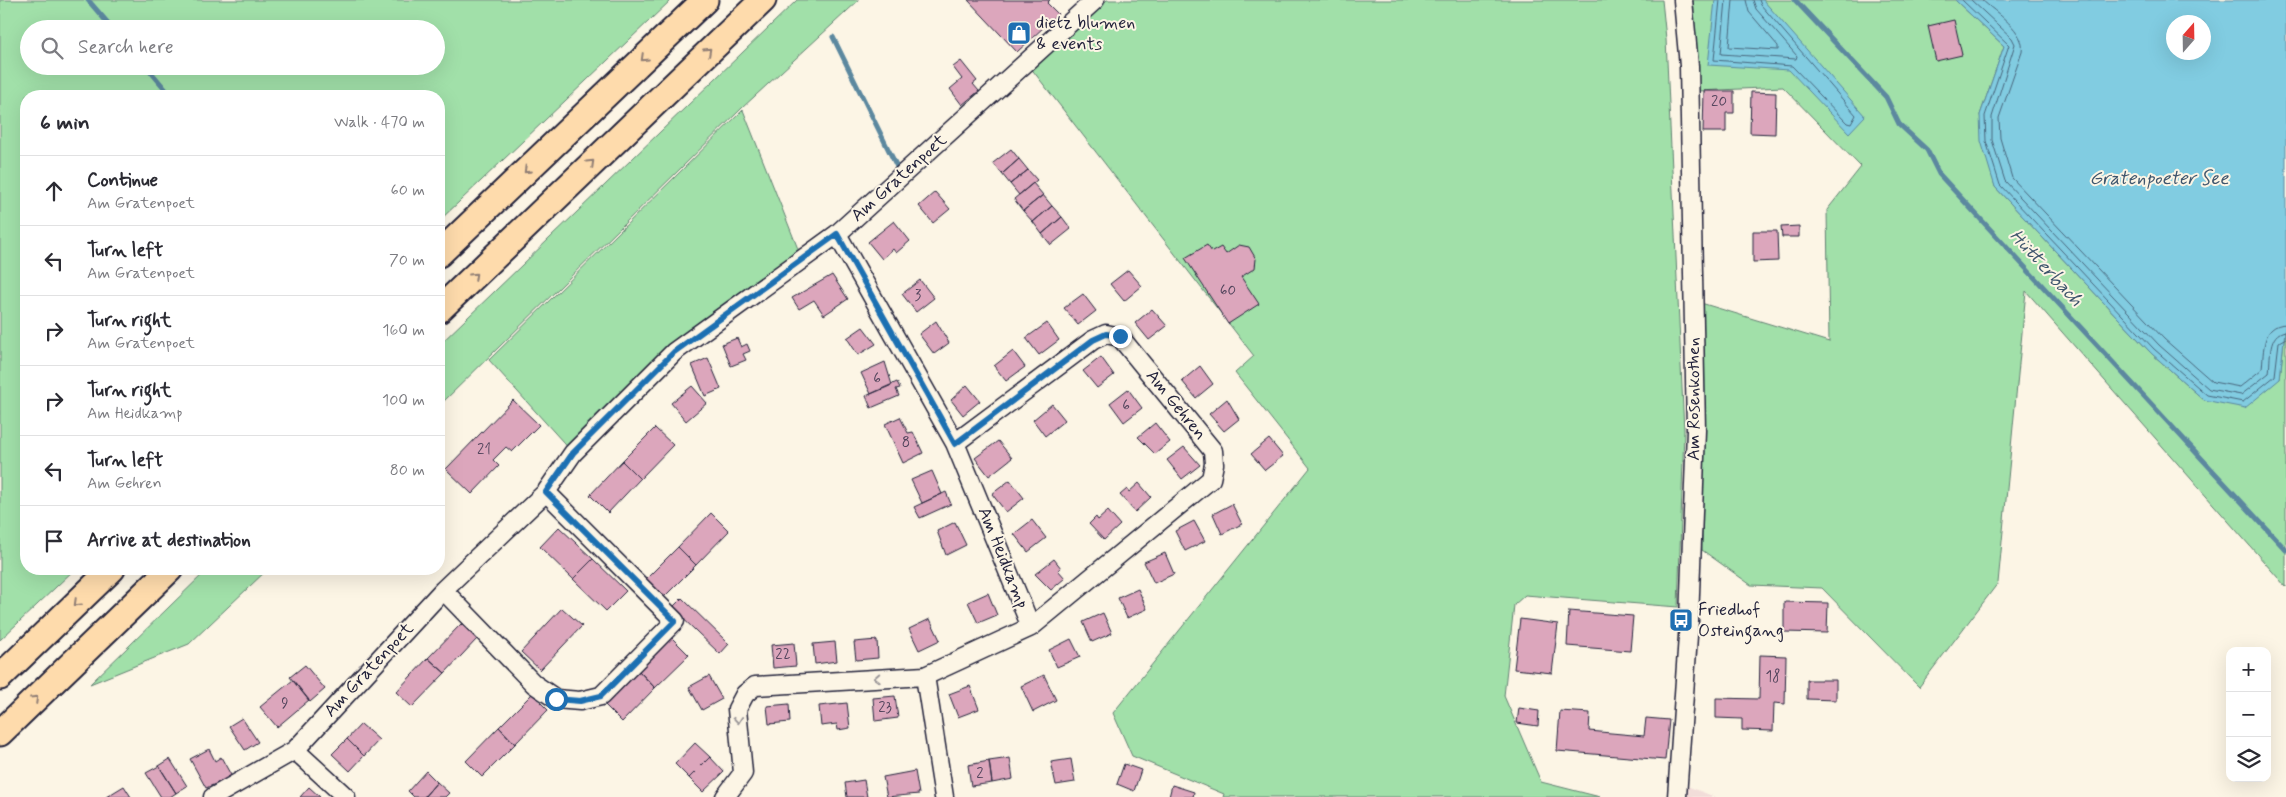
<!DOCTYPE html>
<html lang="en">
<head>
<meta charset="utf-8">
<style>
  body { margin:0; font-family:Mynerve,sans-serif; background:#f7f7f7; color:#2b2b33 }
  .controls { position:absolute; right:15px; bottom:15px; display:grid; overflow:hidden; border-radius:10px; box-shadow:0 5px 20px #0002 }
  .controls button { width:45px; height:45px; display:grid; place-items:center; padding:0; border:0; border-bottom:1px solid #e1e1e2; background:#fff; color:#2b2b33; font:25px sans-serif }
  .compass { position:absolute; left:2166px; top:15px; width:45px; height:45px; border-radius:50%; background:#fff; box-shadow:0 5px 20px #0002; rotate:20deg }
  .stop { position:absolute; width:15px; height:15px; margin:-11px; border:4px solid #1f6fb2; border-radius:50%; background:#fff }
  .stop.end { background:#1f6fb2; border-color:#fff; box-shadow:0 1px 5px #0008 }
  .list { margin:0; padding:0; list-style:none }
  h2 { display:flex; justify-content:space-between; align-items:center; height:65px; margin:0; padding:0 20px; font-size:21px }
  h2 small { font-size:16px; font-weight:400; color:#7c7c81 }
  .list li { display:grid; grid-template-columns:32px 1fr auto; gap:15px; align-items:center; box-sizing:border-box; height:70px; padding:0 20px; border-top:1px solid #e1e1e2 }
  .list b { display:block; font-size:19px; white-space:nowrap }
  .list p { margin:0; font-size:16px; white-space:nowrap; color:#7c7c81 }
  .list em { font-size:16px; font-style:normal; color:#7c7c81 }
  .icon { flex:none; width:28px; height:28px; fill:none; stroke:currentColor; stroke-width:2; stroke-linecap:round; stroke-linejoin:round }
  .map { position:relative; flex:none; width:2286px; height:797px; overflow:hidden }
  .search { position:absolute; background:#fff; box-shadow:0 5px 20px #0002; left:20px; top:20px; width:425px; height:55px; display:flex; align-items:center; gap:12px; box-sizing:border-box; padding:0 18px; border-radius:28px; color:#7c7c81; font-size:19px }
  .panel { position:absolute; background:#fff; box-shadow:0 5px 20px #0002; left:20px; top:90px; width:425px; height:485px; border-radius:20px }
  .map>svg:first-child { display:block }
  .built { fill:#f2ddd9 }
  .green { fill:#a1e0a9; stroke:#628172; fill-rule:evenodd }
  .water { fill:#81cce1; stroke:#5b889f; fill-rule:evenodd }
  .lines { fill:none; stroke-linecap:round; stroke-linejoin:round }
  .shore { stroke:#48667d; stroke-width:1 }
  .stream { stroke:#5b889f; stroke-width:5 }
  .building { fill:#dca6bc; stroke:#22223b }
  .minor-casing { stroke:#22223b; stroke-width:21 }
  .highway-casing { stroke:#22223b; stroke-width:29 }
  .minor { stroke:#fcf5e5; stroke-width:18 }
  .highway { stroke:#fedbac; stroke-width:25 }
  .oneway { stroke:#907e74 }
  .oneway2 { stroke:#9a9698 }
  .route { stroke:#1f6fb2; stroke-width:6 }
  .labels { text-anchor:middle; dominant-baseline:central; stroke-width:4; stroke-linejoin:round; paint-order:stroke }
  .number-label { font-size:15px; fill:#50435b }
  .poi-label { font-size:18px; fill:#22223b; stroke:#fcf5e5; text-anchor:start }
  .street-label { font-size:18px; fill:#22223b; stroke:#fcf5e5 }
  .water-label { font-size:19px; font-style:italic; fill:#3e556d; stroke:#fcf5e5 }
</style>
</head>
<body>
<div class="map">
<svg width="2286" height="797" viewBox="0 0 2286 797">
  <rect width="100%" height="100%" fill="#fcf5e5"/>
  <filter id="ink" filterUnits="userSpaceOnUse"><feTurbulence type="fractalNoise" baseFrequency=".02" numOctaves="2"/><feDisplacementMap in="SourceGraphic" scale="10" xChannelSelector="R" yChannelSelector="G"/><feConvolveMatrix kernelMatrix="1 2 1 2 8 2 1 2 1" color-interpolation-filters="sRGB"/></filter>
  <g filter="url(#ink)">
    <path class="built" d="M1687 786 1715 797H1686Z"/>
    <path class="green" d="M0 0H671L439 221V96H26V569H75L0 640ZM29 29H436V66H29Z
      M797 0H859L742 108 439 406V345Z
      M1107 0H1662L1666 39 1684 431 1678 607 1525 595 1514 605 1504 696 1541 782 1600 797H1223L1224 794 1132 756 1113 713 1310 468 1235 373 1254 356 1030 67Z
      M1693 0H1955L2004 46 1980 115 1995 187 2151 353 2204 400 2280 379 2286 320V587L2026 291 1998 583 1919 687 1822 588 1751 585 1702 550 1701 303 1829 342 1827 210 1861 167 1783 87 1698 91Z
      M743 110 802 259 674 352 573 453 489 360Z
      M208 569H268L189 644 90 684Z"/>
    <path class="water" d="M1715 0H1763L1865 116 1849 133 1789 70 1708 65Z
      M1955 0H2286V320L2280 379 2245 408 2204 400 2151 353 1995 187 1981 141 1980 115 2004 46ZM2174 22H2204V52H2174Z"/>
    <g class="lines">
      <path class="shore" d="M1720 0 1714 60 1792 66 1847 123 1851 124 1856 115 1761 5 1759 0
        M1726 0 1721 54 1796 59 1797 56 1756 9 1753 0
        M1733 0 1729 47 1778 50V46L1749 12 1746 0
        M1962 0 2009 45 1985 116 1986 141 2000 185 2154 349 2207 395 2243 402 2275 376 2279 342 2286 338
        M1971 0 2012 38 2015 44 1992 117V140L2005 181 2159 345 2209 389 2241 395 2269 373C2271 359 2267 333 2286 331
        M1982 0C1996 13 2026 31 2022 52L1999 118 2000 138 2012 178 2164 339 2213 382 2240 387 2262 369C2264 351 2261 325 2286 324"/>
      <path class="stream" d="M88 0 113 29
        M1795 0 1886 97 1899 124 1927 150 1939 174 2286 550
        M833 37 898 169
        M146 66 171 96"/>
    </g>
    <path class="building" d="M968 0H1050L1047 3 1058 14 1017 52Z
      M1954 20 1962 55 1936 61 1928 26Z
      M961 61 977 81 973 84 979 91 962 105 950 89 962 79 953 67Z
      M1704 91H1734V113H1726V132H1703Z
      M1751 92 1776 93 1775 134 1750 133Z
      M1011 149 1019 159 1002 174 993 163Z
      M1019 159 1028 170 1010 184 1002 174Z
      M1028 170 1037 180 1019 195 1010 184Z
      M1033 183 1043 195 1023 211 1014 199Z
      M935 192 950 209 933 223 919 206Z
      M1043 195 1052 206 1033 222 1023 211Z
      M1052 206 1062 217 1042 234 1033 222Z
      M1062 217 1071 229 1051 245 1042 234Z
      M894 221 910 241 896 253 893 249 882 259 868 242Z
      M1799 226V237H1782L1781 227Z
      M1753 231H1777L1778 261 1753 262Z
      M1207 245 1212 252 1221 247 1226 254 1239 245 1249 247 1256 259 1255 268 1241 277 1259 304 1228 324 1185 258Z
      M1128 270 1142 286 1124 301 1110 284Z
      M832 275 848 299 824 315 814 300 799 309 792 298Z
      M920 280 934 298 916 312 902 294Z
      M1083 294 1096 311 1078 325 1064 308Z
      M1152 309 1167 326 1149 340 1135 323Z
      M936 321 949 343 934 354 919 334Z
      M1047 323 1059 340 1039 355 1026 338Z
      M863 327 876 344 858 355 847 338Z
      M737 338 741 347 747 344 750 351 743 354 746 360 731 366 722 344Z
      M1013 351 1025 367 1006 381 994 366Z
      M1101 357 1114 375 1097 388 1083 371Z
      M708 358 721 389 705 396 692 365Z
      M885 362 892 385 871 394 861 373Z
      M1200 366 1213 384 1196 398 1182 381Z
      M897 382 900 388 896 389 899 396 871 408 866 396Z
      M967 385 980 401 963 415 951 400Z
      M692 386 707 403 686 421 671 403Z
      M1128 389 1142 408 1124 422 1110 403Z
      M1227 399 1239 419 1224 431 1209 414Z
      M513 400 539 425 512 452 506 447 493 460 499 466 472 494 446 469Z
      M1052 404 1065 420 1045 436 1033 420Z
      M900 417 908 433 913 432 923 453 903 463 885 424Z
      M1155 423 1170 442 1155 454 1138 437Z
      M655 428 673 445 640 479 622 461Z
      M1269 439 1283 456 1265 470 1251 454Z
      M998 441 1012 458 989 476 975 458Z
      M1184 447 1200 465 1182 479 1167 460Z
      M622 461 640 479 608 513 590 495Z
      M932 471 942 494 922 503 911 480Z
      M1010 480 1024 498 1006 512 992 494Z
      M1139 483 1151 497 1135 512 1120 495 1127 489 1129 492Z
      M946 492 951 504 920 518 914 507Z
      M1232 504 1242 524 1222 534 1213 514Z
      M1108 511 1120 525 1104 540 1089 524 1096 517 1098 520Z
      M711 513 729 531 696 565 678 547Z
      M1032 520 1046 538 1028 552 1014 534Z
      M1194 521 1205 541 1185 551 1175 531Z
      M955 522 966 545 946 555 937 531Z
      M559 527 593 559 573 579 540 547Z
      M678 547 696 565 663 598 645 580Z
      M1165 553 1174 574 1154 583 1144 562Z
      M593 559 626 591 606 611 573 579Z
      M1054 559 1061 568 1058 570 1065 578 1051 590 1035 574Z
      M1138 589 1147 609 1127 618 1118 598Z
      M988 593 997 615 978 623 968 602Z
      M682 598 729 644 720 654 672 608Z
      M1784 602 1828 603 1827 633 1784 632Z
      M562 608 582 626 540 670 521 652Z
      M1569 611 1633 616 1630 651 1567 646Z
      M1103 613 1112 633 1092 642 1083 622Z
      M930 619 940 640 919 650 909 629Z
      M1520 619 1558 624 1552 673 1514 669Z
      M461 624 477 639 445 673 428 658Z
      M671 637 689 655 655 688 638 670Z
      M1071 639 1080 657 1057 667 1049 650Z
      M877 640 878 658 856 660 854 642Z
      M835 642 837 661 815 664 813 644Z
      M794 643 796 666 773 668 771 645Z
      M1760 655 1786 656 1785 704 1774 703 1773 731 1742 730V719L1716 718V698L1759 699Z
      M428 658 445 673 412 707 396 692Z
      M305 665 325 689 310 702 290 677Z
      M638 670 655 688 622 722 604 704Z
      M1044 675 1056 700 1033 712 1021 686Z
      M709 676 722 699 702 710 689 687Z
      M293 680 309 700 277 727 260 707Z
      M1807 680H1836V700L1807 699Z
      M970 686 979 709 958 717 949 694Z
      M532 694 548 710 515 744 499 727Z
      M895 696 898 718 875 721 873 698Z
      M847 703 850 728 838 730 837 724 821 726 819 706Z
      M789 704 790 722 769 724 767 706Z
      M1519 708 1539 711 1538 726 1517 723Z
      M1560 711 1590 713 1589 731 1644 736 1646 718 1669 720 1665 760 1557 751Z
      M242 718 258 742 245 750 229 726Z
      M361 724 379 740 364 756 347 739Z
      M499 727 515 744 482 777 466 761Z
      M347 739 364 756 350 771 332 754Z
      M695 743 710 757 689 778 675 764Z
      M209 749 215 761 221 757 232 777 206 788 190 759Z
      M710 757 724 772 703 792 689 778Z
      M1010 758 1013 779 992 783 989 761Z
      M170 759 187 786 176 793 159 766Z
      M1071 759 1075 782 1056 785 1051 762Z
      M989 761 992 783 971 786 968 765Z
      M1124 764 1141 770 1134 791 1117 784Z
      M159 766 176 793 170 797H161L146 773Z
      M426 771 437 782 424 797H414L408 791Z
      M915 771 919 794 887 797 883 777Z
      M864 780 867 797H847L845 783Z
      M437 782 449 793 445 797H424Z
      M1172 785 1194 792 1193 797H1169Z
      M124 786 131 797H106Z
      M309 787 320 797H300Z"/>
    <g class="lines">
      <g class="minor-casing">
        <path id="minor" d="M955 443 1093 340 1106 334 1120 337 1213 451 1214 464 1211 479 1031 627
          M443 590 534 684 556 699 580 701 601 696 675 621 546 492
          M925 676 944 797
          M295 750 346 797
          M213 797 295 750 443 590 546 492 573 453 674 352 837 234 1095 0
          M725 797 743 773 737 709 745 694 755 686 925 676 1031 627 955 443 837 234
          M1677 797 1689 621 1696 430 1689 66 1683 0"/>
      </g>
      <g class="highway-casing">
        <path id="highway" d="M439 254 705 0
          M439 310 763 0
          M0 677 112 569
          M0 733 170 569"/>
      </g>
      <use href="#minor" class="minor"/>
      <use href="#highway" class="highway"/>
    </g>
    <defs><path id="oneway-chevron" d="M-2-3.5L2.5 0L-2 3.5" fill="none" stroke-width="1.6" stroke-linecap="round" stroke-linejoin="round" transform="scale(1.25)"/></defs>
    <g class="oneway">
      <use href="#oneway-chevron" transform="translate(708 51) rotate(-43)"/>
      <use href="#oneway-chevron" transform="translate(644 58) rotate(136)"/>
      <use href="#oneway-chevron" transform="translate(591 163) rotate(-44)"/>
      <use href="#oneway-chevron" transform="translate(527 170) rotate(136)"/>
      <use href="#oneway-chevron" transform="translate(474 276) rotate(-44)"/>
      <use href="#oneway-chevron" transform="translate(77 603) rotate(136)"/>
      <use href="#oneway-chevron" transform="translate(35 699) rotate(-44)"/>
    </g>
    <g class="oneway2">
      <use href="#oneway-chevron" transform="translate(877 678) rotate(177)"/>
      <use href="#oneway-chevron" transform="translate(738 720) rotate(85)"/>
    </g>
  </g>
  <g class="lines" filter="url(#ink)">
    <path class="route" d="M556 699 580 701 601 696 675 621 546 492 573 453 674 352 837 234 955 444 1093 340 1106 334 1120 336"/>
  </g>
  <defs>
    <g id="shop-square" transform="scale(1.25)"><rect x="-9" y="-9" width="18" height="18" rx="4" fill="#1f6fb2" stroke="#fcf5e5"/><path d="M-5-2.5h2.3a2.7 3.5 0 0 1 5.4 0H5L5.5 6h-11ZM-1.5-2.5h3a1.5 2.3 0 0 0-3 0Z" fill="#fff"/></g>
    <g id="bus-square" transform="scale(1.25)"><rect x="-9" y="-9" width="18" height="18" rx="4" fill="#1f6fb2" stroke="#fcf5e5"/><path d="M-5-6H5V4H4V6H2V4H-2V6H-4V4H-5ZM-3.5-4V0h7V-4ZM-3.5 1.2v1.5H-2V1.2ZM2 1.2v1.5H3.5V1.2Z" fill="#fff"/></g>
  </defs>
  <g fill-rule="evenodd">
    <use href="#shop-square" x="1019" y="33"/>
    <use href="#bus-square" x="1681" y="620"/>
  </g>
  <g class="labels">
    <g class="number-label">
      <text x="1719" y="102">20</text>
      <text x="1228" y="291">60</text>
      <text x="918" y="296">3</text>
      <text x="877" y="379">6</text>
      <text x="1126" y="406">6</text>
      <text x="906" y="443">8</text>
      <text x="484" y="450">21</text>
      <text x="783" y="655">22</text>
      <text x="1773" y="677">18</text>
      <text x="285" y="704">9</text>
      <text x="885" y="708">23</text>
      <text x="980" y="774">2</text>
    </g>
    <g class="poi-label">
      <text x="1036" y="23">dietz blumen<tspan x="1036" dy="21">&amp; events</tspan></text>
      <text x="1698" y="610">Friedhof<tspan x="1698" dy="21">Osteingang</tspan></text>
    </g>
    <g class="street-label">
      <text transform="translate(899 178) rotate(-42)">Am Gratenpoet</text>
      <text transform="translate(1694 399) rotate(-90)">Am Rosenkothen</text>
      <text transform="translate(1176 405) rotate(51)">Am Gehren</text>
      <text transform="translate(1003 558) rotate(68)">Am Heidkamp</text>
      <text transform="translate(369 670) rotate(-47)">Am Gratenpoet</text>
    </g>
    <g class="water-label">
      <text x="2159" y="178">Gratenpoeter See</text>
      <text transform="translate(2046 268) rotate(47)">Hütterbach</text>
    </g>
  </g>
</svg>
<div class="controls">
<button>+</button>
<button>−</button>
<button><svg class="icon" aria-label="layers" viewBox="0 0 24 24"><path d="M12 4l9 5-9 5-9-5zM3 14l9 5 9-5"/></svg></button>
</div>
<svg class="compass" viewBox="-18 -18 36 36"><path d="M0-13l5 13h-10z" fill="#e53935"/><path d="M0 13l5-13h-10z" fill="#7c7c81"/></svg>
<div class="stop" style="left:556px;top:699px"></div>
<div class="stop end" style="left:1120px;top:336px"></div>
<div class="search"><svg class="icon" aria-label="search" viewBox="0 0 24 24"><circle cx="10" cy="10" r="6"/><path d="M15 15l6 6"/></svg>Search here</div>
<section class="panel">
<h2>6 min<small>Walk · 470 m</small></h2>
<ul class="list">
<li><svg class="icon" aria-label="ahead" viewBox="0 0 24 24"><path d="M12 20V5M6 11l6-6 6 6"/></svg><div><b>Continue</b><p>Am Gratenpoet</p></div><em>60 m</em></li>
<li><svg class="icon" aria-label="left" viewBox="0 0 24 24"><path d="M17 20v-9H6M10 6l-5 5 5 5"/></svg><div><b>Turn left</b><p>Am Gratenpoet</p></div><em>70 m</em></li>
<li><svg class="icon" aria-label="right" viewBox="0 0 24 24"><path d="M7 20v-9h11M14 6l5 5-5 5"/></svg><div><b>Turn right</b><p>Am Gratenpoet</p></div><em>160 m</em></li>
<li><svg class="icon" aria-label="right" viewBox="0 0 24 24"><path d="M7 20v-9h11M14 6l5 5-5 5"/></svg><div><b>Turn right</b><p>Am Heidkamp</p></div><em>100 m</em></li>
<li><svg class="icon" aria-label="left" viewBox="0 0 24 24"><path d="M17 20v-9H6M10 6l-5 5 5 5"/></svg><div><b>Turn left</b><p>Am Gehren</p></div><em>80 m</em></li>
<li><svg class="icon" aria-label="arrive" viewBox="0 0 24 24"><path d="M6 21V4h12l-3 4 3 4H6"/></svg><div><b>Arrive at destination</b></div></li>
</ul>
</section>
</div>
</body>
</html>
